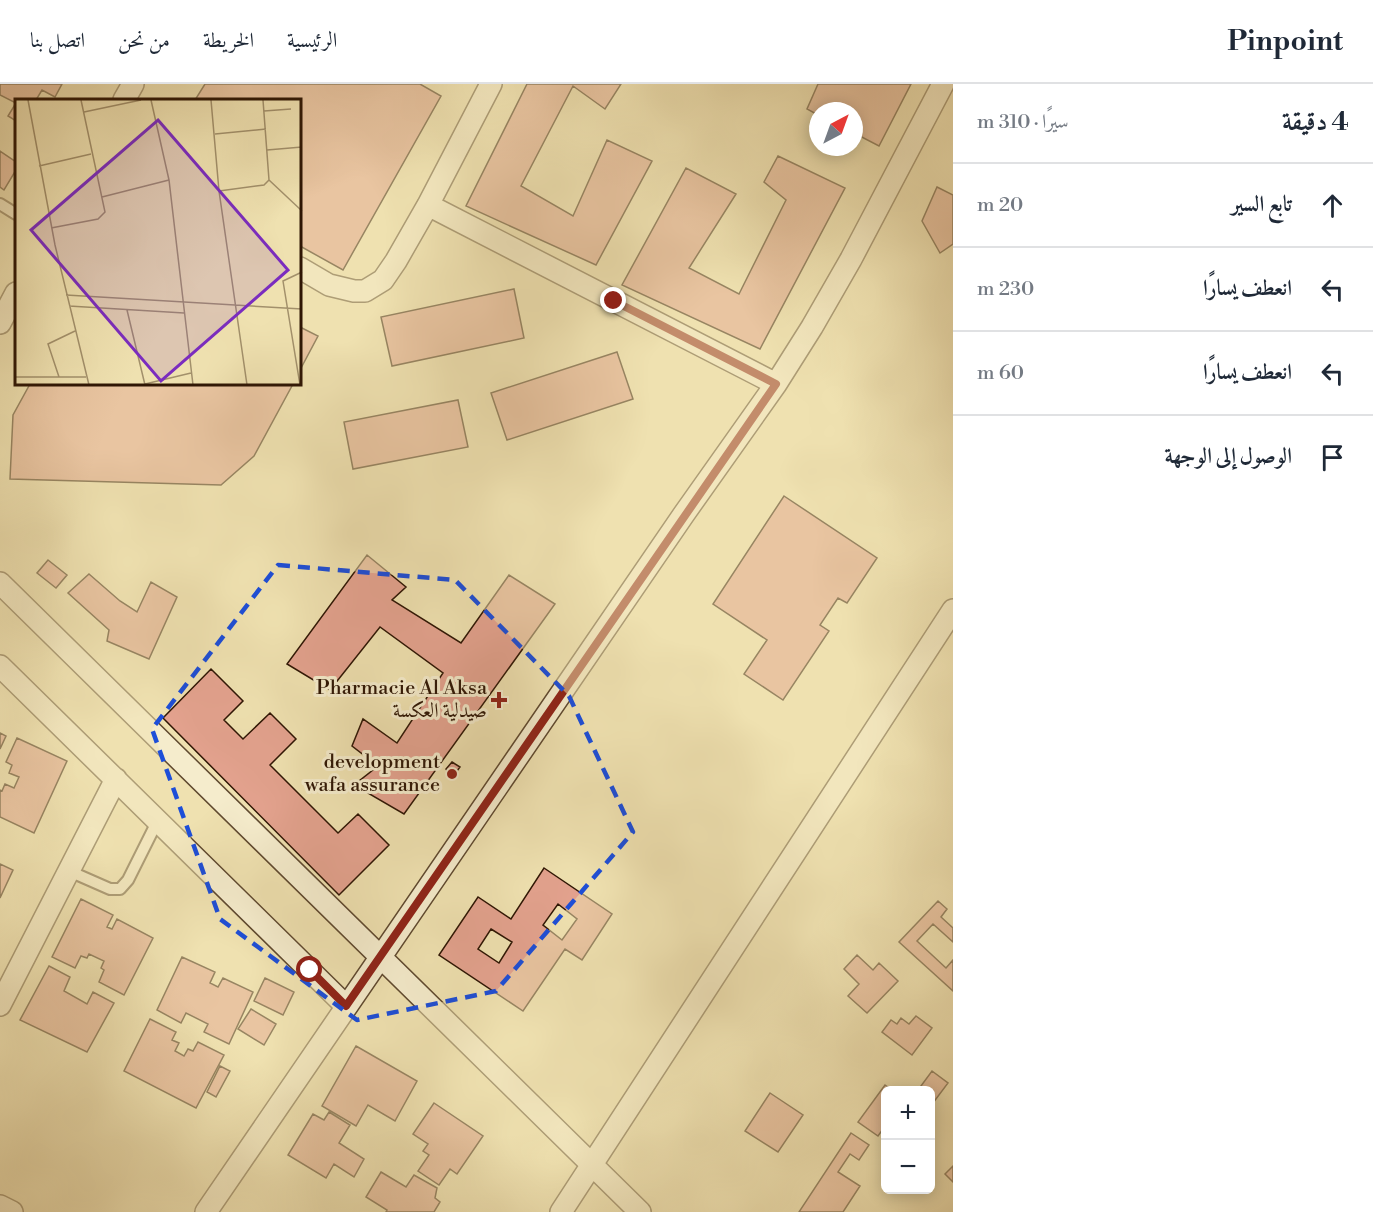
<!DOCTYPE html>
<html lang="ar">
<head>
<meta charset="utf-8">
<style>
  body { margin:0; font-family:"Libre Bodoni",Amiri,serif; background:#f2f2f3; color:#1f2937; direction:rtl }
  .controls { position:absolute; right:18px; bottom:18px; display:grid; overflow:hidden; border-radius:9px; box-shadow:0 3px 15px #0003 }
  .controls button { width:54px; height:54px; display:grid; place-items:center; padding:0; border:0; border-bottom:2px solid #e0e1e3; background:#fff; color:#1f2937; font:30px sans-serif }
  .compass { position:absolute; left:809px; top:18px; width:54px; height:54px; border-radius:50%; background:#fff; box-shadow:0 3px 15px #0003; rotate:41deg }
  .stop { position:absolute; width:18px; height:18px; margin:-14px; border:4px solid #8f2418; border-radius:50%; background:#fff }
  .stop.end { background:#8f2418; border-color:#fff; box-shadow:0 2px 6px #0008 }
  .list { margin:0; padding:0; list-style:none }
  h2 { display:flex; justify-content:space-between; align-items:center; height:78px; margin:0; padding:0 24px; font-size:26px }
  h2 small { font-size:20px; font-weight:400; color:#747a83 }
  .list li { display:grid; grid-template-columns:39px 1fr auto; gap:18px; align-items:center; box-sizing:border-box; height:84px; padding:0 24px; border-top:2px solid #e0e1e3 }
  .list b { display:block; font-size:22px; white-space:nowrap }
  .list em { font-size:20px; font-style:normal; color:#747a83 }
  .icon { flex:none; width:33px; height:33px; fill:none; stroke:currentColor; stroke-width:2; stroke-linecap:round; stroke-linejoin:round }
  .map { position:relative; flex:none; width:953px; height:1128px; overflow:hidden; direction:ltr }
  header { display:flex; align-items:center; gap:36px; box-sizing:border-box; height:84px; padding:0 30px; background:#fff; border-bottom:2px solid #e0e1e3 }
  header strong { font-size:28px }
  nav { display:flex; gap:33px; margin-inline-start:auto; font-size:21px }
  main { display:flex }
  aside { flex:1; background:#fff }
  .map>svg:first-child { display:block }
  .building { fill:#e3a28e; stroke:#2f1604; stroke-width:1.5; fill-rule:evenodd }
  .lines { fill:none; stroke-linecap:round; stroke-linejoin:round }
  .service-casing { stroke:#5f492f; stroke-width:14 }
  .minor-casing { stroke:#5f492f; stroke-width:24 }
  .service { stroke:#f5eccc; stroke-width:10 }
  .minor { stroke:#f5eccc; stroke-width:21 }
  .route { stroke:#8f2418; stroke-width:8 }
  .marked { fill:none; stroke:#1d4ed8; stroke-width:4.5; stroke-dasharray:12 8; stroke-linejoin:round }
  .poi-dot { fill:#8f2418; stroke:#f5eccc; stroke-width:2 }
  .labels { text-anchor:middle; dominant-baseline:central; stroke-width:6; stroke-linejoin:round; paint-order:stroke }
  .poi-label { font-size:20px; fill:#2f1604; stroke:#f5eccc; text-anchor:end }
  .inset-road { fill:none; stroke:#a2906b; stroke-width:1.5 }
  .view { fill:#7b2cbf; fill-opacity:0.15; stroke:#7b2cbf; stroke-width:3 }
  .inset-edge { fill:none; stroke:#2f1604; stroke-width:3 }
</style>
</head>
<body>
<header>
<strong>Pinpoint</strong>
<nav><a>الرئيسية</a><a>الخريطة</a><a>من نحن</a><a>اتصل بنا</a></nav>
</header>
<main>
<aside>
<h2>4 دقيقة<small>سيرًا · 310 m</small></h2>
<ul class="list">
<li><svg class="icon" aria-label="ahead" viewBox="0 0 24 24"><path d="M12 20V5M6 11l6-6 6 6"/></svg><div><b>تابع السير</b></div><em>20 m</em></li>
<li><svg class="icon" aria-label="left" viewBox="0 0 24 24"><path d="M17 20v-9H6M10 6l-5 5 5 5"/></svg><div><b>انعطف يسارًا</b></div><em>230 m</em></li>
<li><svg class="icon" aria-label="left" viewBox="0 0 24 24"><path d="M17 20v-9H6M10 6l-5 5 5 5"/></svg><div><b>انعطف يسارًا</b></div><em>60 m</em></li>
<li><svg class="icon" aria-label="arrive" viewBox="0 0 24 24"><path d="M6 21V4h12l-3 4 3 4H6"/></svg><div><b>الوصول إلى الوجهة</b></div></li>
</ul>
</aside>
<div class="map">
<svg width="953" height="1128" viewBox="0 0 953 1128">
  <rect width="100%" height="100%" fill="#efe1b0"/>
  <filter id="stains"><feTurbulence type="fractalNoise" baseFrequency=".00333" numOctaves="4"/><feColorMatrix values="0 0 0 0 .2 0 0 0 0 .09 0 0 0 0 .02 0 0 0 .5 -.17"/></filter>
  <radialGradient id="worn" r=".72"><stop offset=".6" stop-color="#630" stop-opacity="0"/><stop offset="1" stop-color="#630" stop-opacity=".3"/></radialGradient>
  <path class="building" d="M0 0H62L55 13 42 6 36 16H16V37L8 32 16 19 0 11Z
    M205 0H420L441 12 343 186 300 162V16H195Z
    M527 0H621L605 25 573 2 521 102 573 132 607 56 652 77 596 181 466 122Z
    M818 0H911L879 62 854 49V27H818V31L807 25Z
    M0 67 16 78V86L4 106 0 103Z
    M778 72 845 104 760 265 622 201 686 84 736 110 689 184 739 210 786 116 764 98Z
    M937 103 953 111V160L940 169 922 137Z
    M514 205 524 254 392 282 381 233Z
    M300 243 318 252 300 286Z
    M617 268 633 315 507 356 491 309Z
    M30 300H293L254 372 221 401 10 395 13 331Z
    M458 316 468 363 353 385 344 338Z
    M784 412 877 474 847 519 838 514 820 541 829 547 783 616 744 590 767 556 713 520Z
    M367 471 406 503 392 516 461 559 509 491 555 520 404 730 354 701 378 682 352 662 363 635 397 659 443 589 380 543 330 606 287 580Z
    M48 476 67 491 56 504 37 489Z
    M89 490 120 517 137 528 151 498 177 513 149 575 107 557 109 546 68 509Z
    M211 585 243 617 224 636 243 655 270 629 296 655 270 681 338 749 358 730 389 761 339 811 163 634Z
    M0 649 6 652 0 665Z
    M17 654 67 677 34 749 0 733V706L2 707 5 700 14 704 19 693 9 689 12 681 6 678Z
    M452 678 460 683 452 694 446 685Z
    M0 780 13 786 0 814Z
    M544 784 612 830 582 876 565 865 523 927 439 871 478 813 511 835ZM558 820 577 835 562 856 543 841ZM491 845 512 858 499 879 478 865Z
    M81 815 113 831 107 843 112 845 117 835 153 854 124 911 99 898 104 886 101 884 104 877 89 870 87 874 81 872 75 884 52 873Z
    M938 817 947 825 941 833 953 844V858L933 840 917 857 946 884 953 876V907L899 858Z
    M857 871 873 886 879 879 898 897 867 929 848 912 859 900 844 885Z
    M182 873 215 888 210 899 218 903 223 894 253 908 229 960 204 948 208 940 186 929 181 939 157 926Z
    M49 882 70 893 64 907 87 920 93 908 114 919 87 968 20 936Z
    M265 894 294 908 283 931 254 917Z
    M251 925 276 940 264 961 238 945Z
    M916 932 932 944 912 971 882 948 891 936 897 940 901 934 909 940Z
    M150 935 176 948 172 956 179 959 175 967 184 972 188 965 193 967 198 958 224 971 196 1024 124 987Z
    M356 962 417 997 395 1037 368 1021 356 1042 322 1022Z
    M220 982 230 987 216 1013 207 1008Z
    M932 987 948 999 933 1019 930 1017V1006H918Z
    M885 1001 892 1006H886V1041L878 1052 858 1038Z
    M770 1009 803 1031 778 1068 745 1047Z
    M434 1019 483 1052 457 1090 450 1085 439 1101 418 1087 429 1071 423 1067 428 1060 413 1050Z
    M329 1028 350 1041 339 1059 364 1075 354 1093 334 1080 326 1094 288 1071 313 1030 324 1036Z
    M851 1049 869 1061 859 1076 850 1070 838 1088 860 1102 843 1128H799Z
    M953 1082V1098L945 1090Z
    M381 1088 406 1103 414 1091 437 1104 435 1114 440 1118 434 1128H386L387 1126 366 1113Z"/>
  <g class="lines">
    <g class="service-casing">
      <path id="service" d="M0 120 16 130
        M69 787 110 805H120L128 796 158 736"/>
    </g>
    <g class="minor-casing">
      <path id="minor" d="M124 16 133 0
        M428 121 776 300
        M300 184 329 201 354 207H365L383 196 396 177 428 121 491 0
        M0 239 16 209
        M0 499 640 1128
        M0 582 346 922
        M0 921 116 695
        M0 1122 12 1128
        M206 1128 684 430 776 300 812 243 851 175 943 0
        M561 1128 953 526"/>
    </g>
    <use href="#service" class="service"/>
    <use href="#minor" class="minor"/>
  </g>
  <g class="lines">
    <path class="route" d="M310 886 346 922 776 300 614 217"/>
  </g>
  <path d="M0 0H953V1128H0ZM278 481 455 496 569 612 633 748 496 907 357 936 220 835 152 645Z" fill="#efe1b0" fill-opacity=".55" fill-rule="evenodd"/>
  <path class="marked" d="M278 481 455 496 569 612 633 748 496 907 357 936 220 835 152 645Z"/>
  <g class="poi-dot">
    <path d="M496 607h6v6h6v6h-6v6h-6v-6h-6v-6h6z"/>
    <circle cx="452" cy="690" r="6"/>
  </g>
  <g class="labels">
    <g class="poi-label">
      <text x="487" y="604">Pharmacie Al Aksa<tspan x="487" dy="23">صيدلية العكسة</tspan></text>
      <text x="440" y="678">development<tspan x="440" dy="23">wafa assurance</tspan></text>
    </g>
  </g>
  <g transform="translate(15 15)">
    <rect width="286" height="286" fill="#efe1b0"/>
    <path class="inset-road" d="M13 1 40 146 74 286M136 1 154 81 178 286M196 1 204 92 232 286M249 12 276 10M69 13 126 1M200 35 251 30M252 51 287 48M24 67 76 55M254 81 287 112M204 92 249 86 254 81 248 1M87 98 154 81M36 129 83 120 90 113 66 1M51 196 287 210M54 207 169 214M112 211 130 286M0 278H71M44 278 33 245 60 232M130 285 176 274M285 286 268 182 287 173"/>
    <path class="view" d="M143 21 273 171 146 282 16 131Z"/>
    <rect width="286" height="286" class="inset-edge"/>
  </g>
  <rect width="100%" height="100%" filter="url(#stains)"/>
  <rect width="100%" height="100%" fill="url(#worn)"/>
</svg>
<div class="controls">
<button>+</button>
<button>−</button>
</div>
<svg class="compass" viewBox="-18 -18 36 36"><path d="M0-13l5 13h-10z" fill="#e53935"/><path d="M0 13l5-13h-10z" fill="#747a83"/></svg>
<div class="stop" style="left:310px;top:886px"></div>
<div class="stop end" style="left:614px;top:217px"></div>
</div>
</main>
</body>
</html>
